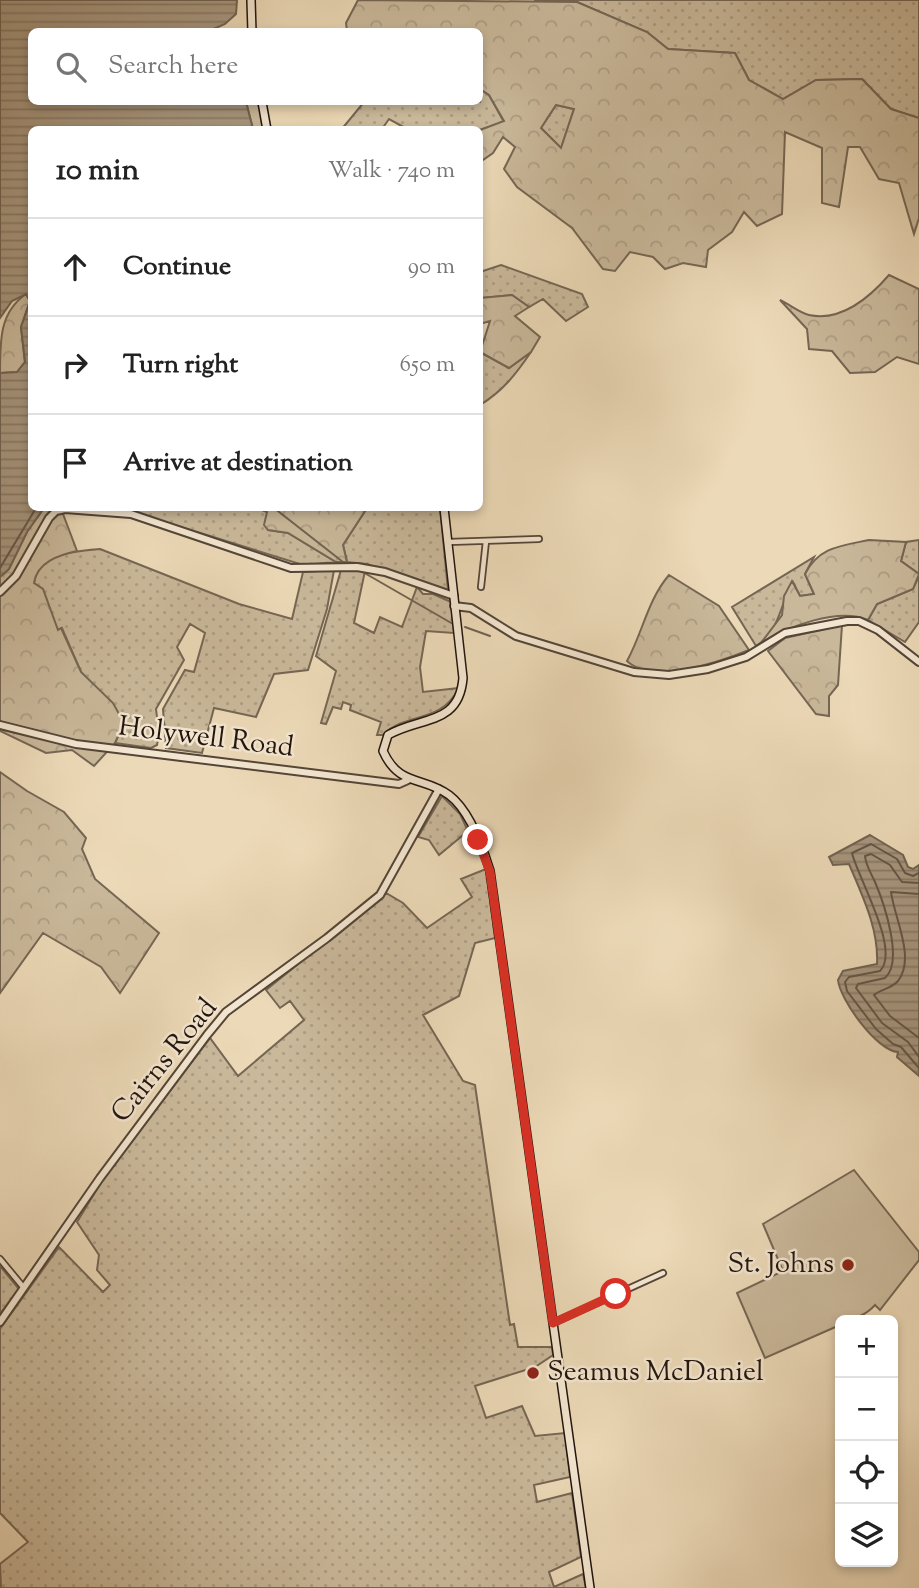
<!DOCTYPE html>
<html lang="en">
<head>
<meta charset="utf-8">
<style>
  body { margin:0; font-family:"Sorts Mill Goudy",serif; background:#f2f2f2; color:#222 }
  .controls { position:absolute; right:21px; bottom:21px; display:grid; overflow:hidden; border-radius:10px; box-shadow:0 4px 10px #0003 }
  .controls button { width:63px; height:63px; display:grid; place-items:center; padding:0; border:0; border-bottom:2px solid #e0e0e0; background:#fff; color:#222; font:35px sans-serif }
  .stop { position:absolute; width:21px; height:21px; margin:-16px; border:5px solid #d93025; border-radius:50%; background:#fff }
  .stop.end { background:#d93025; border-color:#fff; box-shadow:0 2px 7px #0008 }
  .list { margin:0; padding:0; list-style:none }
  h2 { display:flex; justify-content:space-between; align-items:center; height:91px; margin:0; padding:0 28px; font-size:30px }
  h2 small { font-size:23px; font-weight:400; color:#767676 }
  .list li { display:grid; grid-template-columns:46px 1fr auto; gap:21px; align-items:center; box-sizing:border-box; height:98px; padding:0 28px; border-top:2px solid #e0e0e0 }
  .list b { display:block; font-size:26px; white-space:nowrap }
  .list em { font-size:23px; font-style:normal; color:#767676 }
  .icon { flex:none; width:38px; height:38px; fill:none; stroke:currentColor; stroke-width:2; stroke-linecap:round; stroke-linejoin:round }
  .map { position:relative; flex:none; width:919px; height:1588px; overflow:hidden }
  .search { position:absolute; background:#fff; box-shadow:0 4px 10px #0003; left:28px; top:28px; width:455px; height:77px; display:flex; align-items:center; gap:18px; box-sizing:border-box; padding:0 24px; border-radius:10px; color:#767676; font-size:26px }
  .panel { position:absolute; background:#fff; box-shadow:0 4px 10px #0003; left:28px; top:126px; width:455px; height:385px; border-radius:10px }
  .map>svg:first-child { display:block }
  .grass { fill:url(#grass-dots); stroke:#756654; stroke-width:2 }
  .forest { fill:url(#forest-crowns); stroke:#756654; stroke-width:2; fill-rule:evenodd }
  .pitch { fill:#c9b89a; stroke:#756654; stroke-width:2 }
  .water { fill:url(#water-rules); stroke:#716251; stroke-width:2 }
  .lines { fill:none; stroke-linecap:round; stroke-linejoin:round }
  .shore { stroke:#645546; stroke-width:2 }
  .stream { stroke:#716251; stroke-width:2 }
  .minor-casing { stroke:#544538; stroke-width:8 }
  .tertiary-casing { stroke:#544538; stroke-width:10 }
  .secondary-casing { stroke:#21140e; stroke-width:10 }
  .minor { stroke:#f3e6d0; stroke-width:4.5 }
  .tertiary { stroke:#f3e6d0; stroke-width:6 }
  .secondary { stroke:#f3e6d0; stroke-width:7 }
  .route { stroke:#d93025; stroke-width:9 }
  .poi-dot { fill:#8f2418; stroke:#f3e6d0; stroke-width:2.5 }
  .labels { text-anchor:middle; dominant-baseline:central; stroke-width:5; stroke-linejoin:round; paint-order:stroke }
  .street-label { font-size:28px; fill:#21140e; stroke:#f3e6d0 }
  .poi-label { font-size:28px; fill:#21140e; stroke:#f3e6d0; text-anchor:end }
</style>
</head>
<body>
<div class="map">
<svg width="919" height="1588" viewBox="0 0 919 1588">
  <defs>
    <pattern id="grass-dots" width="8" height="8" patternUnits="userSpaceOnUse" patternTransform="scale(1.75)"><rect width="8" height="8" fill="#c9b89a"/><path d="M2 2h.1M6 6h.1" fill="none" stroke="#ac9d84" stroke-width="1.8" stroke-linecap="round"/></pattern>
    <pattern id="forest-crowns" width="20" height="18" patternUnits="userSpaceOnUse" patternTransform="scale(1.75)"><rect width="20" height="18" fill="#c9b89a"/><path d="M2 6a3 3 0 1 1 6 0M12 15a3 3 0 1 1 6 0" fill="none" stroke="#ac9d84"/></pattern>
    <pattern id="water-rules" width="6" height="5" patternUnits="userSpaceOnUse" patternTransform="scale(1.75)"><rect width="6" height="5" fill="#a7967e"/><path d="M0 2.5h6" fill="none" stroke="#887966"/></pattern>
  </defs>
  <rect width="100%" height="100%" fill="#ecd9b7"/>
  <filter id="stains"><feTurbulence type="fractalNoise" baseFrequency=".00286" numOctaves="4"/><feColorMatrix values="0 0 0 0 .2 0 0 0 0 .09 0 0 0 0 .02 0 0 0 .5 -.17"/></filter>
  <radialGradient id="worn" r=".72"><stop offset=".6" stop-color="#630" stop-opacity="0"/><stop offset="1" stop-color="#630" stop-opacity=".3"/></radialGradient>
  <path class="grass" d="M534 0H919V118L891 109 862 79 816 80 783 99 749 80 735 53 668 49 647 32 577 2Z
    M480 89 489 95 504 122 480 130H409L389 119 382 129 341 130 364 102H480Z
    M556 105 574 109 561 148 541 128Z
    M501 265 582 294 588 307 566 321 543 299 529 307 512 295 481 298 480 272Z
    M480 352 509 368 531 352C516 374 503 391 480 405Z
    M120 508H258L267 512 268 530 288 533 336 562 303 565Z
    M367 508H440L448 590 423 585 367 564 347 562 343 545Z
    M919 540V574L901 561 906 542Z
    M100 549 239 604 292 619 303 572 334 570 327 609 308 670 274 674 256 717 214 708 202 753 166 748 163 709 185 670 194 672 205 633 190 624 177 647 184 660 156 709 159 733 157 745 151 748 115 743 124 723 81 672 62 628 58 630 34 583C38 553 76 551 100 549Z
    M814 557 805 574 814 594 800 596 793 582C780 603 780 632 756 646L732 607Z
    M341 570 365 571 354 623 374 633 380 617 402 627 417 587 423 594H433L451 602 454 633 426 631 420 667 423 692 459 688C440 725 407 711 383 735H377L381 722 350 710 351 705 343 702 341 709 333 707 326 724 321 723 336 671 316 656Z
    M919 576V622L905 642 868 620 877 604 913 589Z
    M442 796 460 814 468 831 439 855 429 840 418 837Z
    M486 869 495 938 475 943 459 996 423 1015 463 1081 475 1085 510 1325 514 1324 518 1347H552L553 1355 535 1367 475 1386 486 1418 522 1406 535 1436 565 1433 570 1477 534 1485 537 1502 572 1493 581 1557 549 1572 554 1587 583 1574 586 1588H1L0 1564 28 1542 0 1513V1329L59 1247 103 1292 110 1285 97 1270 99 1255 77 1222 102 1181 210 1038 238 1076 304 1020 290 1001 280 1008 266 990 386 893 403 903 427 928 472 897 461 879Z
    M0 1266 19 1289 0 1314Z"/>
  <path class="forest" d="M358 0 577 2 647 32 668 49 735 53 749 80 783 99 816 80 862 79 891 109 919 118V218L914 234 899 183 879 179 860 147H848L839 207 822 203V148L785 132 782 214 757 226 744 212 732 232 708 250 706 267 683 263 665 269 653 257 630 252 615 271 603 269 572 228 517 187 504 169 515 147 503 137 493 153 480 162V130L504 121 489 95 480 89V32L347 31 346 23ZM556 105 574 109 561 148 541 128Z
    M246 102H259L264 129H253Z
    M889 275 919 289V364L897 357 875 372 850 373 832 351 809 349 807 329 780 300C789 304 800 313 809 315 842 322 870 297 889 275Z
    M26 294 30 301 21 327 25 362 17 372 0 373C0 339 0 312 26 294Z
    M480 295 481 298 512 295 529 307 515 316 540 337 531 352 509 368 480 352 490 321 480 324Z
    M44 508H57L63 514 77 551C59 555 37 562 34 583L43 589 58 630 61 628 81 672 113 703 124 723 115 743 94 766 72 750 46 753 0 731V577L9 569 27 532Z
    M258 508H367L343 545 347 562H336L288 533 268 530 264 525 267 512Z
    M869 540 906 542 901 561 919 574 913 589 877 604 868 620C838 607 787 627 761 643L782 615 784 596 792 581 800 596 814 594 805 574C819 547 840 546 869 540Z
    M669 575 719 606 749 650C720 662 652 685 627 661 643 632 647 601 669 575Z
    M842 625 838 685 829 696V716L816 714 768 651 785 638Z
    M0 772 27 791 64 812 86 838 82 849 95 879 159 933 120 993 101 967 43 933 0 993Z"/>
  <path class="pitch" d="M854 1170 919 1252V1260L880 1310 875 1305C866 1315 854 1320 840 1320V1325L765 1358 737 1293 783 1271 763 1224Z"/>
  <path class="water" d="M0 0H237L236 14 225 24 209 31 32 32V102H246L253 129 32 130V508H44L27 532 9 569 0 577V373L17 372 25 362 21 327 30 301 26 294 12 301 0 318Z
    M870 835 903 855 908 867 913 869 919 865V1076L897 1057 898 1052C877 1051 840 1000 838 980L843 971 877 964C879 929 862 895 849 864L833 865 829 857Z"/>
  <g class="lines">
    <path class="shore" d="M0 568 36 508
      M919 873 913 876 905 873 897 859 871 844 852 853C857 876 901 950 880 971L849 977 845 982 847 991 876 1029 893 1044 901 1047 919 1068
      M919 883 902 882 890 865 871 854 865 856C866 866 871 873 875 882 884 903 904 962 885 978L858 984 856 988 882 1023 908 1042 919 1057
      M919 894 891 892C894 917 916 958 898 981 891 989 881 989 874 995L890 1016 919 1038"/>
    <path class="stream" d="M274 508 343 562
      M361 571 453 624
      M465 627 490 636"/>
    <g class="minor-casing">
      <path id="minor" d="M448 542 539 539
        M481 587 486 541
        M0 1259 24 1288
        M553 1323 663 1273"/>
    </g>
    <g class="tertiary-casing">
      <path id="tertiary" d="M0 592 16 576 49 518 56 511 65 509 131 514 291 568 357 567 385 572 454 596
        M454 606 471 608 516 636 634 672 669 675 708 669 746 657 785 633 847 621H859L878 630 919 662
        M0 725 76 744 399 784 408 780
        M0 1322 100 1178 207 1035 226 1012 327 938 380 895 439 789"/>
    </g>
    <g class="secondary-casing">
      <path id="secondary" d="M251 0 252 32
        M262 102 267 130
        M444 508 463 678C459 726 421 716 388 735L383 751C399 787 423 776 449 795 469 810 483 848 490 871L590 1588"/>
    </g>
    <use href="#minor" class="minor"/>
    <use href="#tertiary" class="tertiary"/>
    <use href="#secondary" class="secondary"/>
  </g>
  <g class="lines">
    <path class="route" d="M478 840 490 872 553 1323 616 1294"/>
  </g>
  <g class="poi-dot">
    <circle cx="848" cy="1265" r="7"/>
    <circle cx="533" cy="1373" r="7"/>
  </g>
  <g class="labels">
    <g class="street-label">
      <text transform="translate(206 738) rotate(7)">Holywell Road</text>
      <text transform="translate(165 1061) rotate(-51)">Cairns Road</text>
    </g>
    <g class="poi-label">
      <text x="834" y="1265">St. Johns</text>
      <text x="547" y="1373" text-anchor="start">Seamus McDaniel</text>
    </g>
  </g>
  <rect width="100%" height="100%" filter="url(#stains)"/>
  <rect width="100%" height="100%" fill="url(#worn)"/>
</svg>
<div class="controls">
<button>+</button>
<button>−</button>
<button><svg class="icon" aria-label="locate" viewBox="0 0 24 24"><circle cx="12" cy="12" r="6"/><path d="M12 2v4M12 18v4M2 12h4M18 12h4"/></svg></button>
<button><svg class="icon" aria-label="layers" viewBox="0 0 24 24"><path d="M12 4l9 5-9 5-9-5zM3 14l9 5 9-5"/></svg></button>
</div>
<div class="stop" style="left:616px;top:1294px"></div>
<div class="stop end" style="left:478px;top:840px"></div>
<div class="search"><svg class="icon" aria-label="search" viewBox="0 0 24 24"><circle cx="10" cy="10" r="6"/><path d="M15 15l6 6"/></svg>Search here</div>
<section class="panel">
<h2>10 min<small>Walk · 740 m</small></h2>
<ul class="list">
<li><svg class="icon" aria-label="ahead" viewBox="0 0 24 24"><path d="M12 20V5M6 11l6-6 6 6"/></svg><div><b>Continue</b></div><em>90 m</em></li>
<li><svg class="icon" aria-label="right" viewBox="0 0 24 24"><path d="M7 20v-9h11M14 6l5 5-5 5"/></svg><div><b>Turn right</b></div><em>650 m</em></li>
<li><svg class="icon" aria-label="arrive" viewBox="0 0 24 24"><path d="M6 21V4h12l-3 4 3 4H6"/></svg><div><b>Arrive at destination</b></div></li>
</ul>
</section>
</div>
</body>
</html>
